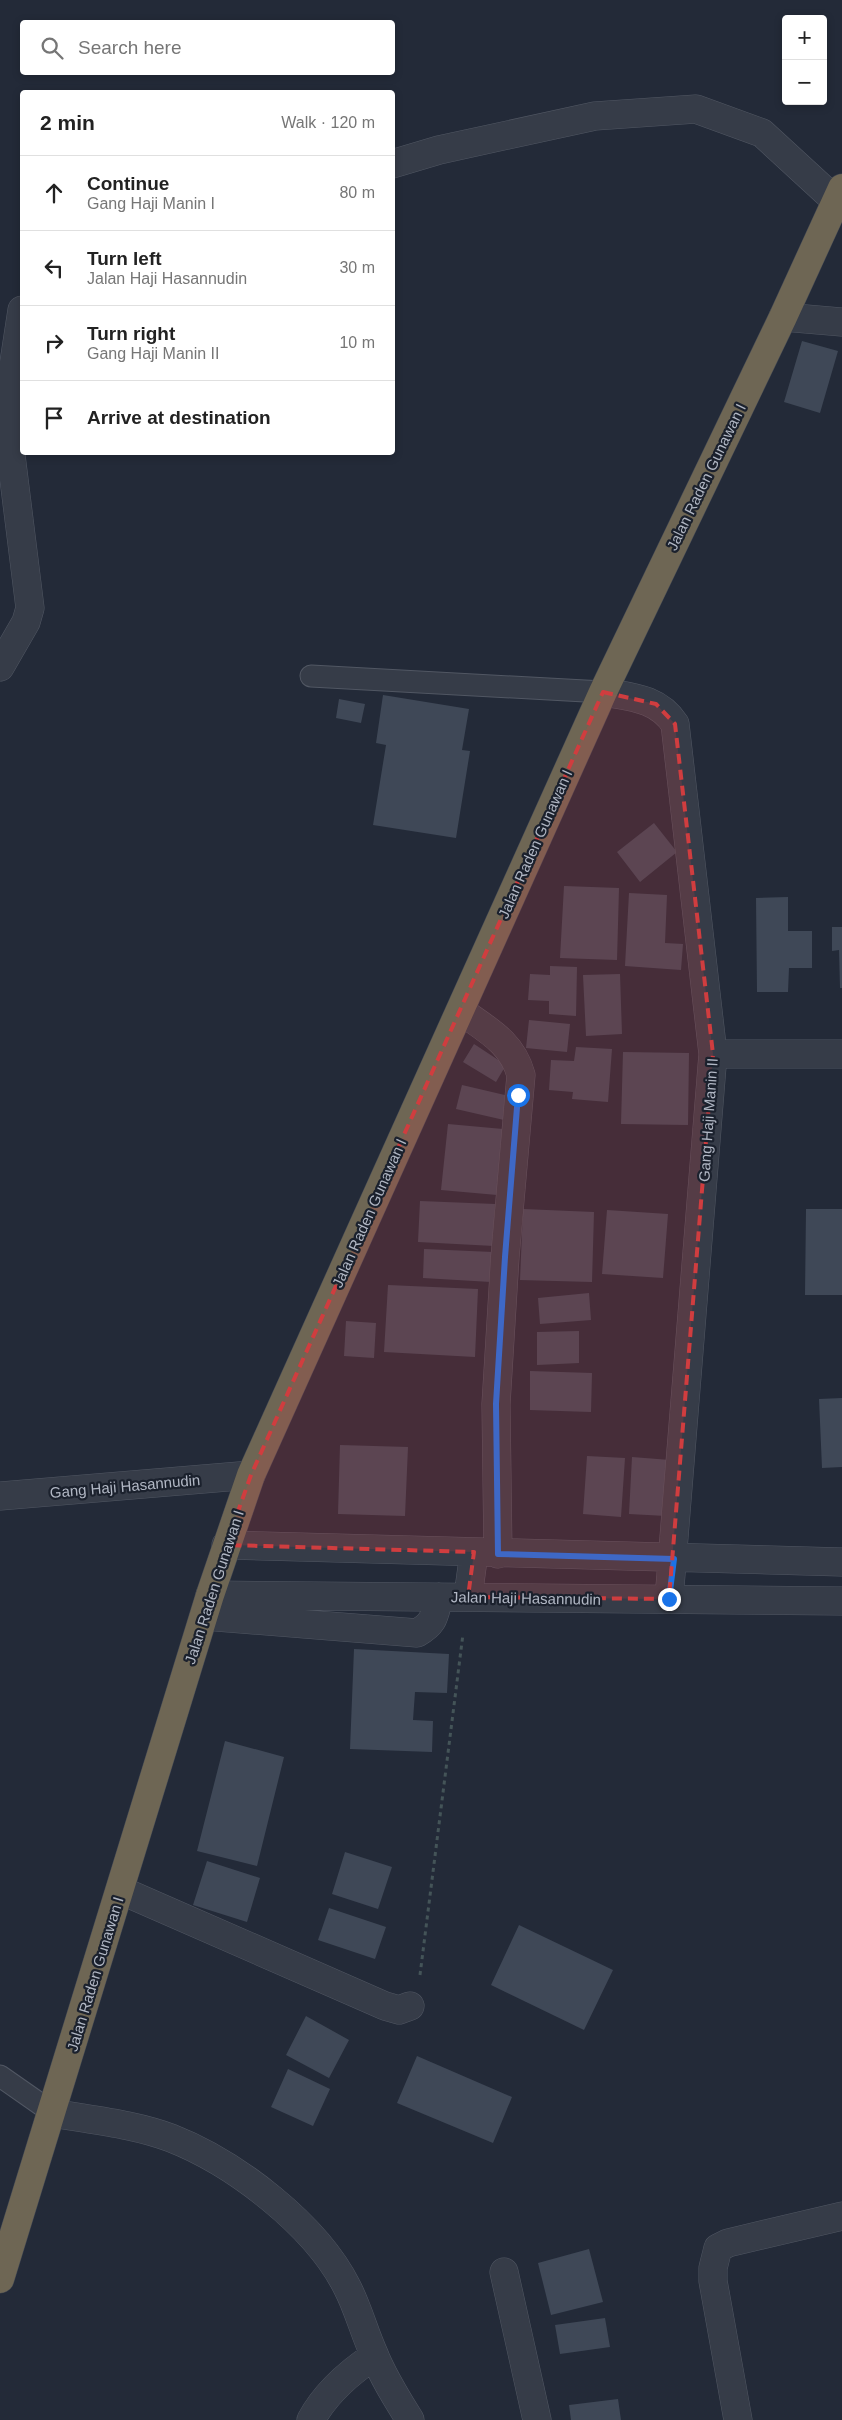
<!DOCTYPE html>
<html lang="en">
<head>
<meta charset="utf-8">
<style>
  body { margin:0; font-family:Helvetica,sans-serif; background:#f6f6f6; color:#222 }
  .controls { position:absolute; right:15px; top:15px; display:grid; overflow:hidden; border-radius:5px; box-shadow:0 2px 8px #0003 }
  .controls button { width:45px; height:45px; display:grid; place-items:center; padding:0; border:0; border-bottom:1px solid #e0e0e0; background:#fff; color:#222; font:25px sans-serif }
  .stop { position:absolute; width:15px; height:15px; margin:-11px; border:4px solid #1a73e8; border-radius:50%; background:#fff }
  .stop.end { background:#1a73e8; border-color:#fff; box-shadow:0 1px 5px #0008 }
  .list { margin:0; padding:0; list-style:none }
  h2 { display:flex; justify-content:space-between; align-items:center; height:65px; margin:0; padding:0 20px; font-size:21px }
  h2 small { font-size:16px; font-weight:400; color:#767676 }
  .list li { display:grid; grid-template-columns:32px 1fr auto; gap:15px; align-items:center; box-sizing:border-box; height:75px; padding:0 20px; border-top:1px solid #e0e0e0 }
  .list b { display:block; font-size:19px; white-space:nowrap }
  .list p { margin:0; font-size:16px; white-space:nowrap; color:#767676 }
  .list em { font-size:16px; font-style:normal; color:#767676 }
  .icon { flex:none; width:28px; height:28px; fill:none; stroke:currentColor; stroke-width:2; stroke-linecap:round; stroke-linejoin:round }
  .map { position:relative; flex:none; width:842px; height:2420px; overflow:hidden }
  .search { position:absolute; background:#fff; box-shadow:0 2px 8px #0003; left:20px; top:20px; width:375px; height:55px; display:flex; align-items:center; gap:12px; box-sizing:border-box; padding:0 18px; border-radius:5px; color:#767676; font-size:19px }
  .panel { position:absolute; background:#fff; box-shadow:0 2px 8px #0003; left:20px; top:90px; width:375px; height:365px; border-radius:5px }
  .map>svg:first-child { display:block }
  .building { fill:#3f4857 }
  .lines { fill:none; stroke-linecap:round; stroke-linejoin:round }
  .lane-casing { stroke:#515763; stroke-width:23 }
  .street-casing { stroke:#515763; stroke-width:29 }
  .highway-casing { stroke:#414753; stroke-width:29 }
  .path { stroke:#445458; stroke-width:3; stroke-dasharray:4 4; stroke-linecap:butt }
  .lane { stroke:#363c48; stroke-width:21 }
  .street { stroke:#363c48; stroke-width:28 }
  .highway { stroke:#6e6654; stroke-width:28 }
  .route { stroke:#1a73e8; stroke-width:6 }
  .marked { fill:#d03d3f; fill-opacity:0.2; stroke:#d03d3f; stroke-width:4; stroke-dasharray:10 6; stroke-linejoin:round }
  .labels { text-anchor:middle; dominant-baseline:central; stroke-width:4.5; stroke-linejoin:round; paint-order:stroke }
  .street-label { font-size:15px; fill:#b1b7c4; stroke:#1b212d }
</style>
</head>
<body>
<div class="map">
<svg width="842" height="2420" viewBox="0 0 842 2420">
  <rect width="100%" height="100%" fill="#232a38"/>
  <path class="building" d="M802 341 838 351 820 413 784 402Z
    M383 695 469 709 462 750 470 751 456 838 373 825 386 745 376 743Z
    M339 699 365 704 361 723 336 718Z
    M654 823 677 852 640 882 617 852Z
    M564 886 619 888 617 960 560 958Z
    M629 893 667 895 665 943 683 944 681 970 625 966Z
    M788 897V931H812V968H789L788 992H757L756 898Z
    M832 927H842V988H840L839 950 832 951Z
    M550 966 577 967 576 1016 549 1014V1001L528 1000 530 974 550 975Z
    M620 974 622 1034 586 1036 583 975Z
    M529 1020 570 1024 567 1052 526 1048Z
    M474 1044 506 1065 496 1082 463 1062Z
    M576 1047 612 1049 608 1102 572 1099 573 1092 549 1090 551 1060 574 1061Z
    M623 1052 689 1053 688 1125 621 1124Z
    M462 1085 509 1096 504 1120 456 1109Z
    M448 1124 503 1129 497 1195 441 1190Z
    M420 1201 495 1204 494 1246 418 1242Z
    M523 1209 594 1212 592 1282 520 1280Z
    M806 1209H842V1295H805Z
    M607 1210 668 1214 663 1278 602 1274Z
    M424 1249 493 1252 491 1282 423 1278Z
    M388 1285 478 1289 475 1357 384 1352Z
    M589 1293 591 1320 540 1324 538 1298Z
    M346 1321 376 1323 374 1358 344 1356Z
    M579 1331V1363L537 1365V1332Z
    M530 1371 592 1373 591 1412 530 1410Z
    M842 1398V1467L822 1468 819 1399Z
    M340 1445 408 1447 405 1516 338 1514Z
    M587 1456 625 1458 621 1517 583 1514Z
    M632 1457 670 1460 666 1516 629 1514Z
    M354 1649 449 1654 447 1693 415 1692 413 1720 433 1721 432 1752 350 1749Z
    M225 1741 284 1757 257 1866 197 1851Z
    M345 1852 392 1867 378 1909 332 1894Z
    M207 1861 260 1878 247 1922 193 1905Z
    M329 1908 386 1927 375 1959 318 1940Z
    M519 1925 613 1970 584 2030 491 1985Z
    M306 2016 349 2040 329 2078 286 2055Z
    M417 2056 512 2097 493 2143 397 2103Z
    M288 2069 330 2089 313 2126 271 2107Z
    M589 2249 603 2302 551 2315 538 2263Z
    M605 2318 610 2347 560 2354 555 2325Z
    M618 2399 621 2420H571L569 2405Z"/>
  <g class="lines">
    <g class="lane-casing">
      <path id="lane" d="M311 676 603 692
        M0 2076 53 2113"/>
    </g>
    <g class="street-casing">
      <path id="street" d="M392 164 439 150 595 116 696 109 762 133 836 201
        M783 317 842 322
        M0 667 26 622 30 608 6 415 22 310
        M603 692C631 697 658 698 675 724L713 1054 669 1599
        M461 1011C487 1030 512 1042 521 1075L505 1257 496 1404 498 1554
        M713 1054H842
        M0 1496 251 1475
        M226 1545 842 1562
        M210 1595 842 1601
        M468 1597 474 1552
        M204 1616 417 1633C435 1623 434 1616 439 1597
        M120 1890 385 2006 399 2010 410 2006
        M53 2113C91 2120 134 2124 171 2138 235 2163 316 2225 347 2287 358 2308 364 2332 374 2354 383 2377 397 2399 410 2420
        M504 2272 537 2420
        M311 2420C325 2394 350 2372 374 2356
        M738 2420 713 2281V2268L718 2248 728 2243 842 2216"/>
    </g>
    <g class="highway-casing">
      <path id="highway" d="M0 2279 210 1595 251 1475 603 692 783 317 842 188"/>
    </g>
    <path class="path" d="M420 1975 463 1634"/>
    <use href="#lane" class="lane"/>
    <use href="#street" class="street"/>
    <use href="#highway" class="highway"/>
  </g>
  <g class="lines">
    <path class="route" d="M518 1095 505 1257 496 1404 498 1554 674 1559 669 1599"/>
  </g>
  <path class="marked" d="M603 692 656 704 675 724 713 1054 669 1599 468 1597 474 1552 226 1545 251 1475Z"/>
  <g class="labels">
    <g class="street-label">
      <text transform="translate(706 477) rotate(-64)">Jalan Raden Gunawan I</text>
      <text transform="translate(535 844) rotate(-66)">Jalan Raden Gunawan I</text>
      <text transform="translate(708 1120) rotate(-86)">Gang Haji Manin II</text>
      <text transform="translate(369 1213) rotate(-66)">Jalan Raden Gunawan I</text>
      <text transform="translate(125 1486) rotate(-5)">Gang Haji Hasannudin</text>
      <text transform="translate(214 1587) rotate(-72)">Jalan Raden Gunawan I</text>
      <text transform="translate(526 1598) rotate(1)">Jalan Haji Hasannudin</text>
      <text transform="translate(95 1974) rotate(-73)">Jalan Raden Gunawan I</text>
    </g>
  </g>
</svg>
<div class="controls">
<button>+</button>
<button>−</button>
</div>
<div class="stop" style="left:518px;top:1095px"></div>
<div class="stop end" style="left:669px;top:1599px"></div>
<div class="search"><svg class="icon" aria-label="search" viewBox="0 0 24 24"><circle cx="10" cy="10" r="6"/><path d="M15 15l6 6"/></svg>Search here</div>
<section class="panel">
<h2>2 min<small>Walk · 120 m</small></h2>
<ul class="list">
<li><svg class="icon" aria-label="ahead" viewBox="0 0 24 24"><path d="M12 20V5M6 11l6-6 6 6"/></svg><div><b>Continue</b><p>Gang Haji Manin I</p></div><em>80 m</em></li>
<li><svg class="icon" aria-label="left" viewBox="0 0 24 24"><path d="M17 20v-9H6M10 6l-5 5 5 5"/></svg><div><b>Turn left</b><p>Jalan Haji Hasannudin</p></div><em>30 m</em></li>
<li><svg class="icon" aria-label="right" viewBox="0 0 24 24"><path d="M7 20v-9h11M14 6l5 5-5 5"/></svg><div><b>Turn right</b><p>Gang Haji Manin II</p></div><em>10 m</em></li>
<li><svg class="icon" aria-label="arrive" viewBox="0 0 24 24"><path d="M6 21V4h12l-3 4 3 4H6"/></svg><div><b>Arrive at destination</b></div></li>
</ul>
</section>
</div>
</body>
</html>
